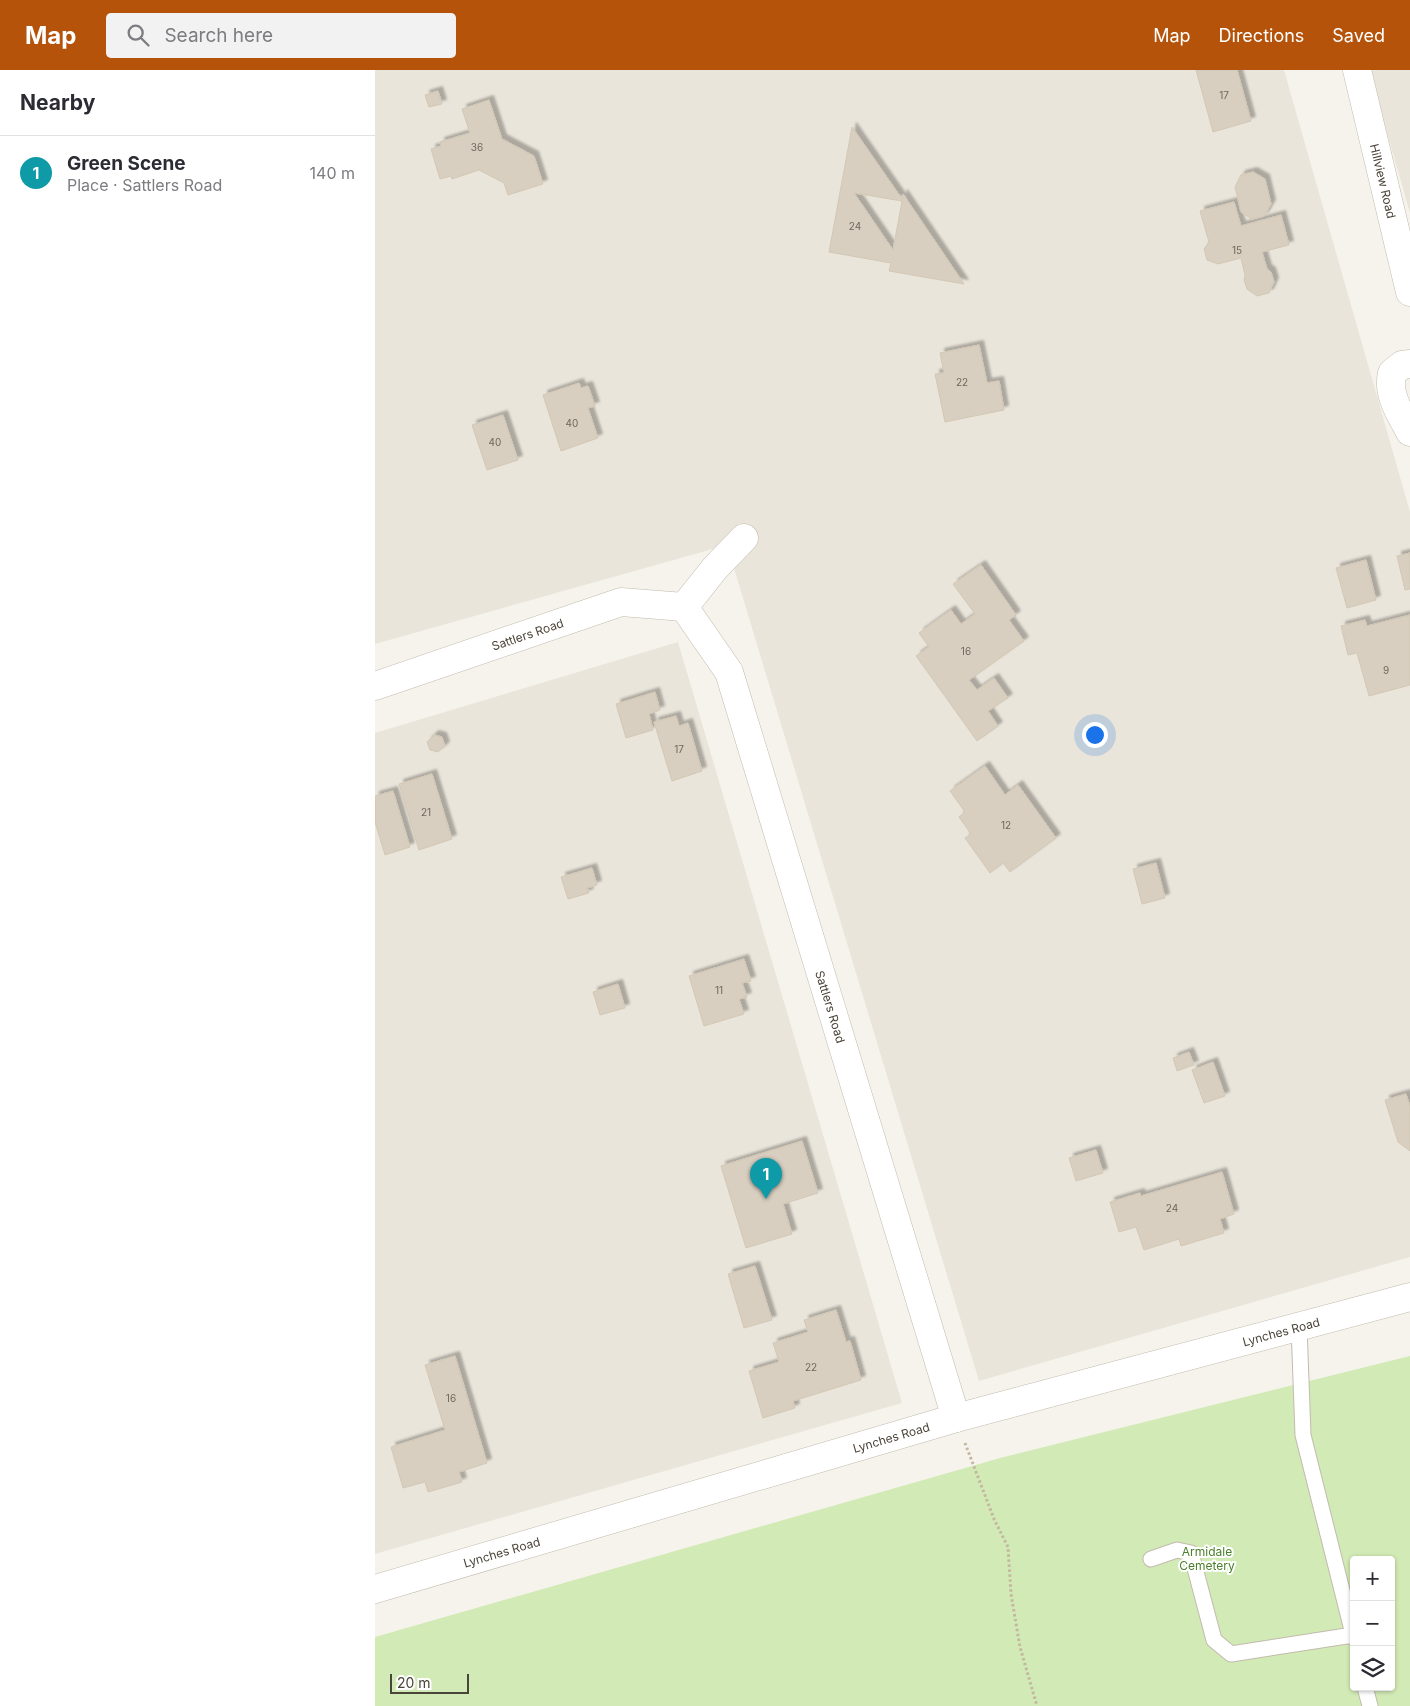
<!DOCTYPE html>
<html lang="en">
<head>
<meta charset="utf-8">
<style>
  body { margin:0; font-family:Inter,sans-serif; background:#f2f2f3; color:#2b2b33 }
  .controls { position:absolute; right:15px; bottom:15px; display:grid; overflow:hidden; border-radius:5px; box-shadow:0 1px 4px #0004 }
  .controls button { width:45px; height:45px; display:grid; place-items:center; padding:0; border:0; border-bottom:1px solid #e1e1e2; background:#fff; color:#2b2b33; font:25px sans-serif }
  .scale { position:absolute; left:15px; bottom:12px; width:79px; box-sizing:border-box; padding-left:5px; border:2px solid #4b4439; border-top:0; font-size:14px; line-height:18px; white-space:nowrap; color:#4b4439; -webkit-text-stroke:4px #fff; paint-order:stroke }
  .you { position:absolute; left:719px; top:664px; width:18px; height:18px; margin:-12px; border:4px solid #fff; border-radius:50%; background:#1a73e8; box-shadow:0 0 0 8px #1a73e833 }
  .badge { display:grid; place-items:center; width:32px; height:32px; border-radius:50%; background:#b45309; color:#fff; font-size:16px; font-weight:700 }
  .pin { position:absolute; translate:-50% -41px; filter:drop-shadow(0 1px 2px #0008) }
  .pin::after { content:''; position:absolute; top:26px; width:18px; height:15px; background:inherit; clip-path:polygon(0 0,100% 0,50% 100%) }
  .list { margin:0; padding:0; list-style:none }
  h2 { display:flex; justify-content:space-between; align-items:center; height:65px; margin:0; padding:0 20px; font-size:21px }
  h2 small { font-size:16px; font-weight:400; color:#7c7c81 }
  .list li { display:grid; grid-template-columns:32px 1fr auto; gap:15px; align-items:center; box-sizing:border-box; height:75px; padding:0 20px; border-top:1px solid #e1e1e2 }
  .list b { display:block; font-size:19px; white-space:nowrap }
  .list p { margin:0; font-size:16px; white-space:nowrap; color:#7c7c81 }
  .list em { font-size:16px; font-style:normal; color:#7c7c81 }
  .icon { flex:none; width:28px; height:28px; fill:none; stroke:currentColor; stroke-width:2; stroke-linecap:round; stroke-linejoin:round }
  .map { position:relative; flex:none; width:1035px; height:1636px; overflow:hidden }
  header { display:flex; align-items:center; gap:30px; box-sizing:border-box; height:70px; padding:0 25px; background:#b45309; color:#fff }
  header strong { font-size:24px }
  nav { display:flex; gap:28px; margin-inline-start:auto; font-size:18px }
  .search { width:350px; height:45px; background:#f2f2f3; display:flex; align-items:center; gap:12px; box-sizing:border-box; padding:0 18px; border-radius:5px; color:#7c7c81; font-size:19px }
  main { display:flex }
  aside { flex:1; background:#fff }
  .map>svg:first-child { display:block }
  .residential { fill:#eae5da }
  .green { fill:#d2eab5; fill-rule:evenodd }
  .building { fill:#d8cfc1; stroke:#d3c7b4; fill-rule:evenodd; filter:url(#shadow) }
  .lines { fill:none; stroke-linecap:round; stroke-linejoin:round }
  .service-casing { stroke:#c2bbae; stroke-width:17 }
  .minor-casing { stroke:#c2bbae; stroke-width:29 }
  .path { stroke:#c4b79f; stroke-width:3; stroke-dasharray:2.5 2.5; stroke-linecap:butt }
  .service { stroke:#fff; stroke-width:15 }
  .minor { stroke:#fff; stroke-width:28 }
  .labels { text-anchor:middle; dominant-baseline:central; stroke-width:4; stroke-linejoin:round; paint-order:stroke }
  .number-label { font-size:10px; fill:#6e675b }
  .street-label { font-size:12px; fill:#4b4439; stroke:#fff }
  .park-label { font-size:12px; fill:#4a7f2a; stroke:#fff }
</style>
</head>
<body>
<header>
<strong>Map</strong>
<div class="search"><svg class="icon" aria-label="search" viewBox="0 0 24 24"><circle cx="10" cy="10" r="6"/><path d="M15 15l6 6"/></svg>Search here</div>
<nav><a>Map</a><a>Directions</a><a>Saved</a></nav>
</header>
<main>
<aside>
<h2>Nearby<small></small></h2>
<ul class="list">
<li><span class="badge" style="background:#0f9aa8">1</span><div><b>Green Scene</b><p>Place · Sattlers Road</p></div><em>140 m</em></li>
</ul>
</aside>
<div class="map">
<svg width="1035" height="1636" viewBox="0 0 1035 1636">
  <defs>
    <filter id="shadow"><feDropShadow dx="4.5" dy="-4.5" stdDeviation="1" flood-color="#0004"/></filter>
  </defs>
  <rect width="100%" height="100%" fill="#f6f3ec"/>
  <path class="residential" d="M0 0H909L1035 442V1187L604 1311 352 475 0 574Z
    M994 0H1035V143Z
    M303 572 527 1333 0 1484V663Z"/>
  <path class="green" d="M1035 1286V1636H0V1567L625 1388ZM979 1490H1016V1617H979Z"/>
  <path class="building" d="M821 0H862L876 51 838 62Z
    M63 21 67 34 54 37 50 25Z
    M114 30 127 69 159 86 168 114 133 125 129 113 104 100 77 109 76 106 65 109 56 79 66 76 65 72 95 63 87 39Z
    M477 57 527 129 528 124 589 214 514 201 516 193 454 182ZM479 123 527 131 518 180Z
    M878 102 890 109 896 134 889 146 877 149 866 142 860 117 866 105Z
    M859 132 866 156 906 145 914 175 887 182 892 199 896 202 899 212 894 223 882 226 872 219 869 210 870 205 866 188 843 194 832 190 829 179 834 172 825 141Z
    M604 275 612 313 624 311 629 340 570 352 560 304 569 303 565 283Z
    M204 313 206 318 213 316 220 336 213 338 223 368 186 381 168 325Z
    M128 345 143 390 112 400 97 355Z
    M1035 483V519L1030 520 1022 486Z
    M991 490 1001 530 972 538 961 498Z
    M606 495 641 545 634 550 649 571 594 610 602 620 619 608 633 628 613 641 623 656 602 671 541 586 554 577 544 563 576 540 586 554 600 544 578 514Z
    M1035 545V615L994 626 982 583 973 585 966 556 990 550 992 556Z
    M280 622 285 640 274 644 278 660 251 668 241 634Z
    M301 646 304 656 313 653 327 701 297 711 279 652Z
    M59 665 67 667 70 676 63 682 55 680 52 672Z
    M610 696 630 725 643 715 681 768 635 802 628 793 615 803 590 768 596 764 584 747 590 742 575 721Z
    M57 704 77 769 44 780 24 714Z
    M18 721 35 777 10 785 0 752V726Z
    M781 793 790 828 767 834 758 799Z
    M217 798 222 815 212 818 214 823 193 829 186 807Z
    M369 889 376 911 367 913 372 927 364 929 369 944 329 956 314 906Z
    M243 914 250 938 225 945 218 922Z
    M814 982 819 995 802 1001 798 988Z
    M838 992 850 1026 829 1033 817 1000Z
    M1031 1024 1035 1036V1081L1023 1072 1010 1030Z
    M427 1071 443 1123 408 1134 417 1164 371 1178 346 1096Z
    M721 1080 728 1103 701 1111 694 1088Z
    M847 1102 859 1144 845 1149 849 1163 806 1176 804 1169 769 1180 761 1157 744 1162 735 1132 765 1123 766 1126Z
    M380 1196 397 1250 369 1258 353 1204Z
    M461 1240 471 1272 475 1271 486 1310 418 1331 420 1338 388 1348 374 1301 404 1292 398 1273 433 1262 429 1250Z
    M80 1286 112 1393 84 1402 87 1412 53 1422 50 1412 28 1418 16 1377 70 1360 50 1295Z"/>
  <g class="lines">
    <g class="service-casing">
      <path id="service" d="M924 1256 928 1365 979 1568
        M776 1489 802 1480 816 1483 839 1570 856 1584 978 1565
        M990 1617 995 1636"/>
    </g>
    <g class="minor-casing">
      <g id="minor">
        <path id="s1" d="M982 0 1035 222"/>
        <path d="M1035 294 1027 295 1017 303C1012 325 1025 343 1035 362"/>
        <path d="M309 537 340 498 369 468"/>
        <path id="s2" d="M0 616 246 532 309 537 354 602 581 1348"/>
        <path id="s3" d="M0 1519 581 1348 1035 1227"/>
      </g>
    </g>
    <path class="path" d="M590 1373 619 1449 633 1477 636 1524 645 1577 662 1636"/>
    <use href="#service" class="service"/>
    <use href="#minor" class="minor"/>
  </g>
  <g class="labels">
    <g class="number-label">
      <text x="849" y="25">17</text>
      <text x="102" y="77">36</text>
      <text x="480" y="156">24</text>
      <text x="862" y="180">15</text>
      <text x="587" y="312">22</text>
      <text x="197" y="353">40</text>
      <text x="120" y="372">40</text>
      <text x="591" y="581">16</text>
      <text x="1011" y="600">9</text>
      <text x="304" y="679">17</text>
      <text x="51" y="742">21</text>
      <text x="631" y="755">12</text>
      <text x="344" y="920">11</text>
      <text x="797" y="1138">24</text>
      <text x="436" y="1297">22</text>
      <text x="76" y="1328">16</text>
    </g>
    <g class="street-label">
      <text stroke="none"><textPath href="#s1" startOffset="114">Hillview Road</textPath></text>
      <text stroke="none"><textPath href="#s2" startOffset="161">Sattlers Road</textPath></text>
      <text stroke="none"><textPath href="#s2" startOffset="752">Sattlers Road</textPath></text>
      <text stroke="none"><textPath href="#s3" startOffset="942">Lynches Road</textPath></text>
      <text stroke="none"><textPath href="#s3" startOffset="538">Lynches Road</textPath></text>
      <text stroke="none"><textPath href="#s3" startOffset="132">Lynches Road</textPath></text>
    </g>
    <g class="park-label">
      <text x="832" y="1481">Armidale<tspan x="832" dy="14">Cemetery</tspan></text>
    </g>
  </g>
</svg>
<div class="controls">
<button>+</button>
<button>−</button>
<button><svg class="icon" aria-label="layers" viewBox="0 0 24 24"><path d="M12 4l9 5-9 5-9-5zM3 14l9 5 9-5"/></svg></button>
</div>
<div class="scale">20 m</div>
<div class="you"></div>
<div class="pin badge" style="left:391px;top:1129px;background:#0f9aa8">1</div>
</div>
</main>
</body>
</html>
